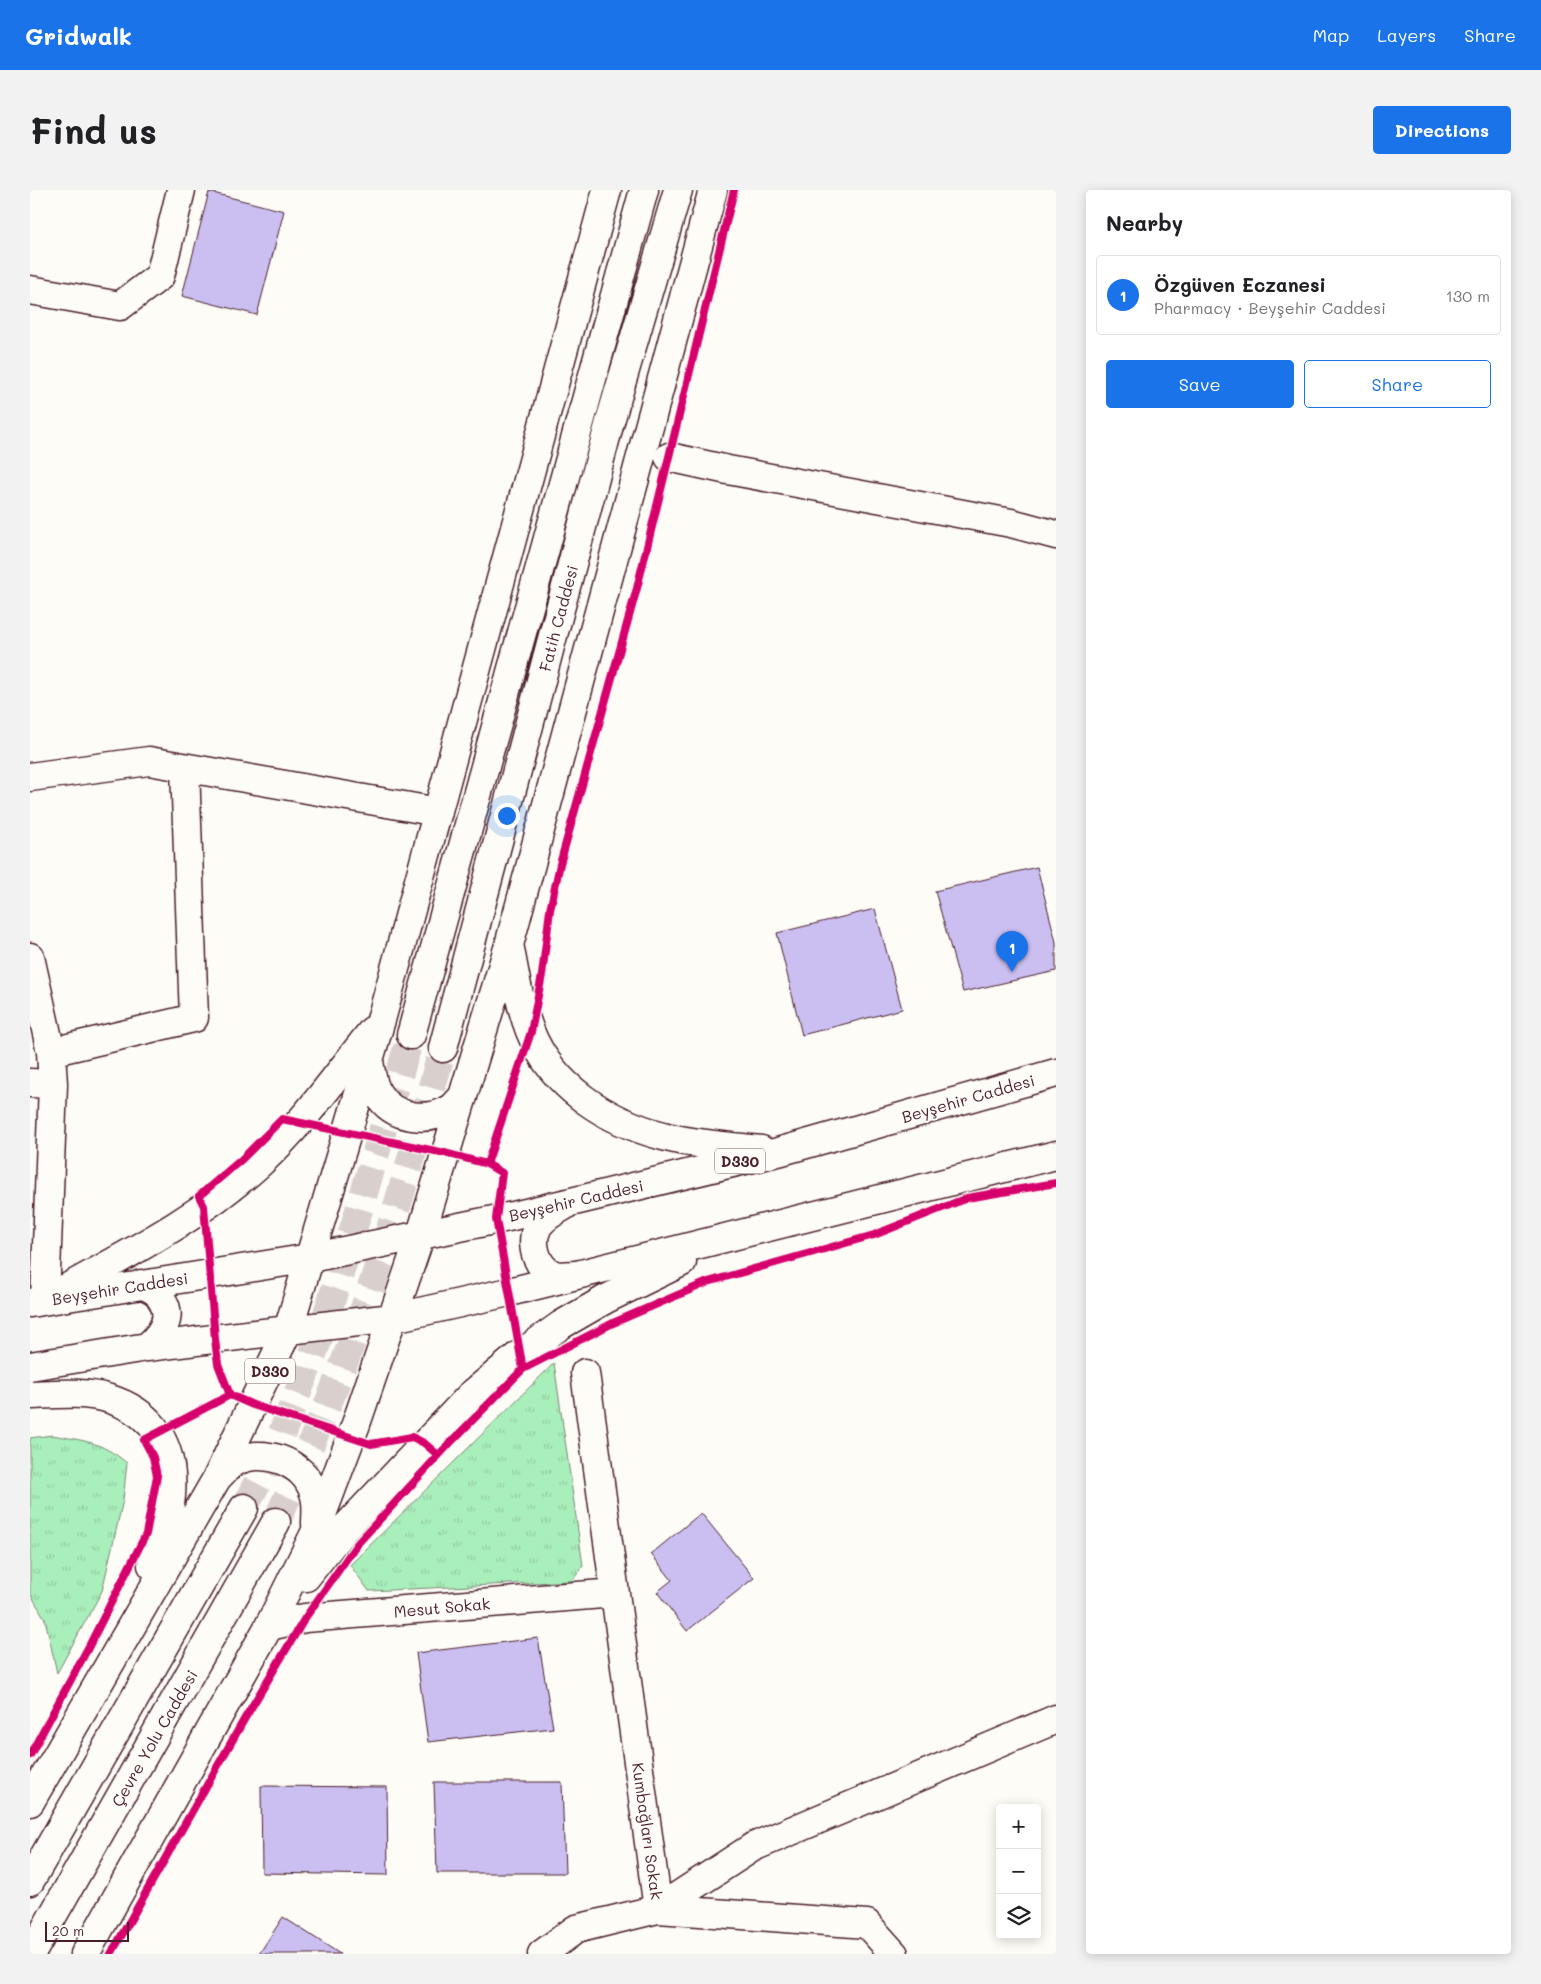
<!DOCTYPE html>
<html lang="en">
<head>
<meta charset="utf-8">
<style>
  body { margin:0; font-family:Mali,sans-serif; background:#f2f2f2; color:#202124 }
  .controls { position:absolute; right:15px; bottom:15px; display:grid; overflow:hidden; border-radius:5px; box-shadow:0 2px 12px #0003 }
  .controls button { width:45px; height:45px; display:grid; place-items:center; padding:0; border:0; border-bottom:1px solid #e0e0e0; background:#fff; color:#202124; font:25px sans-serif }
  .scale { position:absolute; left:15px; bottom:12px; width:84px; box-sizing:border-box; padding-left:5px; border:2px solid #4a1f2b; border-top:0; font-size:14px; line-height:18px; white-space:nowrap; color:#4a1f2b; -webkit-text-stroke:4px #fdfcf7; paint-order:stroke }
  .you { position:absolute; left:476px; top:625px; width:18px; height:18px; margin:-12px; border:4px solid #fff; border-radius:50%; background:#1a73e8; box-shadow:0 0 0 8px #1a73e833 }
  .badge { display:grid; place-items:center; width:32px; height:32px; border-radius:50%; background:#1a73e8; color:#fff; font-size:16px; font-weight:700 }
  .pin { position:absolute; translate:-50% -41px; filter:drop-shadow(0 1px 2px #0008) }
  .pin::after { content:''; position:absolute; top:26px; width:18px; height:15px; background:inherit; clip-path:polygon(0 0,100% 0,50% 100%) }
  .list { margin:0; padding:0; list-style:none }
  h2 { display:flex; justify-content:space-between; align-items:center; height:65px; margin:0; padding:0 20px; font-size:21px }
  h2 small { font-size:16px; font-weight:400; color:#757577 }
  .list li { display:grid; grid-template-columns:32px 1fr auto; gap:15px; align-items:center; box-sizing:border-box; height:80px; margin:0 10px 10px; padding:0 10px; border:1px solid #e0e0e0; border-radius:5px }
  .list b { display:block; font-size:19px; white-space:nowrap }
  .list p { margin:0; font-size:16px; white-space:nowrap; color:#757577 }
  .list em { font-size:16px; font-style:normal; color:#757577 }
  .actions { display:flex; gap:10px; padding:15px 20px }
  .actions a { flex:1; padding:11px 0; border:1px solid #1a73e8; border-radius:5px; text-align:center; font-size:18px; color:#1a73e8 }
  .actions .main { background:#1a73e8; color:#fff }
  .icon { flex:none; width:28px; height:28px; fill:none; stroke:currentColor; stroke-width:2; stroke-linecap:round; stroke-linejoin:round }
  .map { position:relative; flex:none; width:1026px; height:1764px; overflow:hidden; border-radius:5px }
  header { display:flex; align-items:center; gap:30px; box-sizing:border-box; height:70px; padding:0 25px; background:#1a73e8; color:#fff }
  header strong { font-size:24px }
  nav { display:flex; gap:28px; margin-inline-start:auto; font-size:18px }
  .intro { display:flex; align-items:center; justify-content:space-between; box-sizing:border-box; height:120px; padding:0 30px }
  h1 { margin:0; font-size:35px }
  .button { padding:12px 22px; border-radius:5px; background:#1a73e8; color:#fff; font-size:18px; font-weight:700 }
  main { display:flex; gap:30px; padding:0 30px }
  aside { flex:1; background:#fff; border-radius:5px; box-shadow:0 2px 12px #0003 }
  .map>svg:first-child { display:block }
  .grass { fill:url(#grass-tufts); stroke:#7a8773 }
  .building { fill:#cbbff1; stroke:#4a1f2b }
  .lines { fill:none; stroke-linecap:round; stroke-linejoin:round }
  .major-tunnel { stroke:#d9d0ce; stroke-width:28; stroke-dasharray:28 14; stroke-linecap:butt }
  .minor-casing { stroke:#4a1f2b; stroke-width:31 }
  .major-casing { stroke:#4a1f2b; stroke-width:31 }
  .highway-casing { stroke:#4a1f2b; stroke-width:31 }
  .minor { stroke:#fdfcf7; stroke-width:28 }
  .major { stroke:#fdfcf7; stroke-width:28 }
  .highway { stroke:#fdfcf7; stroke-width:28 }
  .cycleway-casing { stroke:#fdfcf7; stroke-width:11 }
  .cycleway { stroke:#d6006c; stroke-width:8 }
  .labels { text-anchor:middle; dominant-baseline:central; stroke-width:4; stroke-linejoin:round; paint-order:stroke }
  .shield { fill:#fdfcf7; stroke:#806168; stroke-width:1 }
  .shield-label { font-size:15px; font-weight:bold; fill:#4a1f2b }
  .street-label { font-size:16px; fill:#4a1f2b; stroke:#fdfcf7 }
</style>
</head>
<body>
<header>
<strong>Gridwalk</strong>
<nav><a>Map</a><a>Layers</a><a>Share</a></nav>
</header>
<div class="intro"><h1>Find us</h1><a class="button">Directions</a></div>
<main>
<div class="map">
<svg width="1026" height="1764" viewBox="0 0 1026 1764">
  <defs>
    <pattern id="grass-tufts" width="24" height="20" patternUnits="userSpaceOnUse" patternTransform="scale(1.25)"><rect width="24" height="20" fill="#a9efbb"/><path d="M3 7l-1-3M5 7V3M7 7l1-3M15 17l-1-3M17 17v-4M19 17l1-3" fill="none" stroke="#93cca1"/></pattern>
  </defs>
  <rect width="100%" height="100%" fill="#fdfcf7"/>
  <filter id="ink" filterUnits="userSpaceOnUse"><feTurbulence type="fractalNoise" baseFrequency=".02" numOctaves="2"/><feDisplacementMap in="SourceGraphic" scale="10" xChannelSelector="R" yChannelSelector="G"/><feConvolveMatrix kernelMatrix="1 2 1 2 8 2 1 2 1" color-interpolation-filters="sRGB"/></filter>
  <g filter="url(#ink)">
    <path class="grass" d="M524 1173 553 1376 542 1391 339 1401 320 1375Z
      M22 1245C55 1251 70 1251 97 1273L93 1310 72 1401 27 1483 15 1429 0 1403V1248Z"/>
    <path class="building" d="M179 2 254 21 227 125 152 106Z
      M1007 677 1026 752V781L933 802 905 701Z
      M845 719 872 819 772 845 747 743Z
      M671 1323 724 1388 657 1441 627 1402 642 1390 621 1364Z
      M508 1448 523 1538 398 1552 386 1463Z
      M404 1592H532L535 1683H407Z
      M231 1596 357 1597 358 1685 232 1683Z
      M253 1727 310 1764H229Z"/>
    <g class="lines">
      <path class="major-tunnel" d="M214 1318 248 1253 288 1151 309 1087 381 845
        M246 1332C271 1277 296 1222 317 1165 355 1065 383 962 413 858"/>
      <g class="minor-casing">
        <path id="minor" d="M0 100 90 116 130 86 151 0
          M639 267 698 280 981 333 1026 345
          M0 587 119 571 408 622
          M0 767 21 862 23 894 15 1110
          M21 862 164 828 155 578
          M0 893 23 894
          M555 1183 628 1719 723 1657 1026 1529
          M239 1436 275 1428 585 1403
          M512 1764 546 1739 628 1719 837 1734 864 1764"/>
      </g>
      <g class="major-casing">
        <path id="major" d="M381 845 614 0
          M413 858 581 228 648 0
          M111 1094C115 1096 121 1098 125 1101 128 1103 130 1107 132 1110 144 1128 130 1146 117 1157
          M0 1113 280 1068
          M0 1176 117 1157 258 1140"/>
      </g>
      <g class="highway-casing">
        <path id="highway" d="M480 759C485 787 490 815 500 841 522 897 577 931 633 946 665 955 699 956 731 960
          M339 871C341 882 342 894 348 904 363 929 398 933 422 918 426 915 429 910 433 907
          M534 1016C525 1021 512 1028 507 1038 499 1056 508 1083 529 1086 534 1086 540 1085 545 1085
          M280 1068 483 1026 748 962 1026 883
          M15 1110C88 1069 166 1031 229 974 272 935 306 886 342 841
          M258 1140 363 1128 479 1102 1026 965
          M0 1205C26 1204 55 1201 80 1209 158 1234 149 1314 122 1375
          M189 1286C193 1282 198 1276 203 1273 231 1256 274 1271 284 1303 288 1313 286 1324 286 1334
          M276 1387 314 1339 441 1205 489 1165 531 1135 576 1109 652 1072
          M0 1612 187 1288 258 1140 351 830 577 0
          M0 1691 214 1318
          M1 1764 246 1332
          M55 1764 239 1436 285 1343 326 1234 391 1044 479 755 683 0"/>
      </g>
      <use href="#minor" class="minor"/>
      <use href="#major" class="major"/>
      <use href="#highway" class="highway"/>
      <g class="cycleway-casing">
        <path id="cycleway" d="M493 1179 466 1029 472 983 457 974 501 842 512 785 520 720 530 674 607 398 704 0
          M200 1205 188 1174 185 1149 174 1016 169 1006 212 969 252 929 415 963 457 974
          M0 1565 58 1458 116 1344 127 1286 123 1267 114 1250 200 1205 223 1215 341 1254 382 1247 394 1253 408 1265
          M81 1764 215 1528 275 1428 327 1354 419 1254 493 1179 583 1133 678 1092 844 1045 937 1008 1026 993"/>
      </g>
      <use href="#cycleway" class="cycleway"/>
    </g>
  </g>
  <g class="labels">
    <g class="shield">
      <rect x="685" y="958.5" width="50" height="25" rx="4"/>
      <rect x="215" y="1168.5" width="50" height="25" rx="4"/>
    </g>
    <g class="shield-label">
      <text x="710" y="971">D330</text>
      <text x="240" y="1181">D330</text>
    </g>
    <g class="street-label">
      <text transform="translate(528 428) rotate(-75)">Fatih Caddesi</text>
      <text transform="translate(938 908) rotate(-16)">Beyşehir Caddesi</text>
      <text transform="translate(546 1010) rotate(-13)">Beyşehir Caddesi</text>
      <text transform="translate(90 1098) rotate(-9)">Beyşehir Caddesi</text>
      <text transform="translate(412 1417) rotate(-5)">Mesut Sokak</text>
      <text transform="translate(124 1548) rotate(-60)">Çevre Yolu Caddesi</text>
      <text transform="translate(618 1641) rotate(82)">Kumbağları Sokak</text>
    </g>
  </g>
</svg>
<div class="controls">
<button>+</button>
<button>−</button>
<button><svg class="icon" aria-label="layers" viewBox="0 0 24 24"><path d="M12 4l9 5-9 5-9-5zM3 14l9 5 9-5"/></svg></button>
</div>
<div class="scale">20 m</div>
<div class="you"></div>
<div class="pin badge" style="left:982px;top:782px">1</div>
</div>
<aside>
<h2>Nearby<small></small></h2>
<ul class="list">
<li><span class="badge">1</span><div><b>Özgüven Eczanesi</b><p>Pharmacy · Beyşehir Caddesi</p></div><em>130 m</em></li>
</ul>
<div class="actions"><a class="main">Save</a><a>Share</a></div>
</aside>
</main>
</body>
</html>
